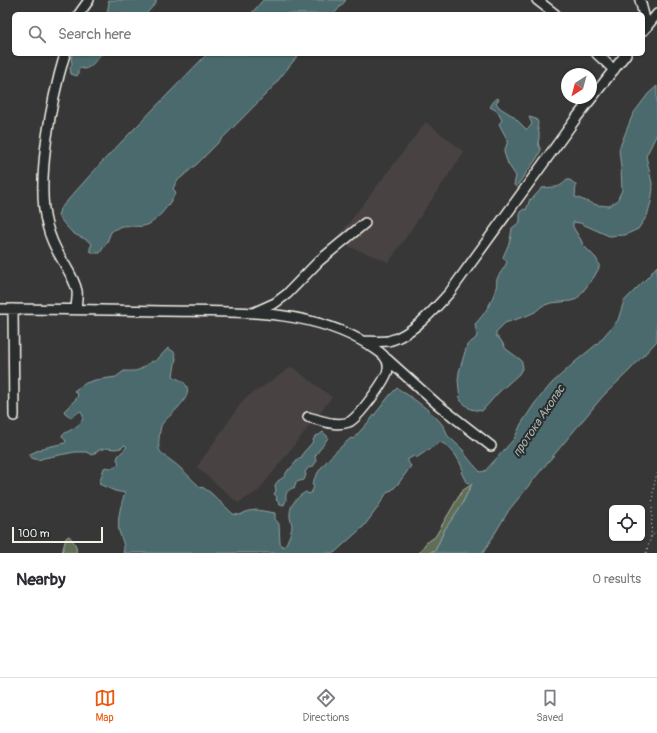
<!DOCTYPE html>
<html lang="en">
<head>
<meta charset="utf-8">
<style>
  body { margin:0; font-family:Pangolin,sans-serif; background:#f2f2f3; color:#2b2b33 }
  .controls { position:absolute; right:12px; bottom:12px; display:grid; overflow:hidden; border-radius:6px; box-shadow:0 1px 3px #0004 }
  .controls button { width:36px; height:36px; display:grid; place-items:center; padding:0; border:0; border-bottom:1px solid #e1e1e2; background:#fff; color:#2b2b33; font:20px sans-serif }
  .compass { position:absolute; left:561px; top:68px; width:36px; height:36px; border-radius:50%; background:#fff; box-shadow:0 1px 3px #0004; rotate:216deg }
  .scale { position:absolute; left:12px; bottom:10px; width:91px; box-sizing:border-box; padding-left:4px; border:2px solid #f4f1e8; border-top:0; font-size:11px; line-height:14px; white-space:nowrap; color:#f4f1e8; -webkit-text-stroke:3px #2a2d2e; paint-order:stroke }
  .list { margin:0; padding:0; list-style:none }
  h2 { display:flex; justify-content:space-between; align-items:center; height:52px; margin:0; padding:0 16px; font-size:17px }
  h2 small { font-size:13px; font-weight:400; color:#7c7c81 }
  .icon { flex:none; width:22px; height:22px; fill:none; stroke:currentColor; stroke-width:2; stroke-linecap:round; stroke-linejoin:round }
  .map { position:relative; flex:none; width:657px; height:553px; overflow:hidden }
  .search { position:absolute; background:#fff; box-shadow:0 1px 3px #0004; left:12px; right:12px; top:12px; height:44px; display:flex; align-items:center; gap:10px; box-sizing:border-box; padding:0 14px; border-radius:6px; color:#7c7c81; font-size:15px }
  .sheet { height:124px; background:#fff }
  nav { display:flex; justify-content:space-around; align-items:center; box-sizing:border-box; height:56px; border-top:1px solid #e1e1e2; background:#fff; font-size:11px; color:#7c7c81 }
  nav a { display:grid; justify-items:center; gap:2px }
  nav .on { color:#ea580c }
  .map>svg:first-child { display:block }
  .built { fill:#494242 }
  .green { fill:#606e56; stroke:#aab09f }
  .water { fill:#4c6b6e; stroke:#8fa19f }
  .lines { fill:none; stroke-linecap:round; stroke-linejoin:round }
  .minor-casing { stroke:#f4f1e8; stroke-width:12 }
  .path { stroke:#f4f1e8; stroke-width:1; stroke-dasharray:1 3; stroke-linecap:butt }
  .minor { stroke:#2a2d2e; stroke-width:9 }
  .labels { text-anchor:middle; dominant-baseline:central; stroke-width:4; stroke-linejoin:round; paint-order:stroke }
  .water-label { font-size:12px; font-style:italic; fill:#a8b5b1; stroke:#2a2d2e }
</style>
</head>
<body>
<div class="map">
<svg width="657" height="553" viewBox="0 0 657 553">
  <rect width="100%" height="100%" fill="#383737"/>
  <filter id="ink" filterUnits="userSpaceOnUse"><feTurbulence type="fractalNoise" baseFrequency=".025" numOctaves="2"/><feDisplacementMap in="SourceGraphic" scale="8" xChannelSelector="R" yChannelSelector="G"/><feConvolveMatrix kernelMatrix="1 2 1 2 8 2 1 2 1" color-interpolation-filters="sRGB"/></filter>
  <g filter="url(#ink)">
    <path class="built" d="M426 122 464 152 389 262 335 241Z
      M292 367 332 397 258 491 238 503 197 467 244 399Z"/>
    <path class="green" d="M472 484 461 506 445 529 435 551H432L431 553H419L426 543 435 537 462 491Z
      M69 536C73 540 78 547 76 553H62L66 538Z"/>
    <path class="water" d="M108 0H156V3L146 14H107L109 2Z
      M263 0H346L334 14H251Z
      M73 54H105H101C96 60 91 68 84 69L81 68 78 70V74L77 76 71 74 70 67 72 64 71 57Z
      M207 54H299L272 88 198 163 176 182 173 189 176 192C171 202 158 221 147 225 139 228 130 225 122 226 118 227 114 230 111 232L107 242 100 253H94L90 251V248L92 244C87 239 82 238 76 235 68 230 63 222 58 216L60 209 100 164Z
      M657 86V134L646 156 653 188 651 202 647 216 638 229 625 235 609 236 580 223 573 222V227L581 240 583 245 596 258 599 264V268L594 277 577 299 571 301 551 303 542 306 535 312 526 316 505 323 496 332V336L500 339 506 349 521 360 523 367 519 374 499 392 482 411 470 409 460 400 458 380 459 372 467 345 475 339 477 336 475 324C485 314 492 302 496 288 497 285 496 282 497 279 499 273 505 268 507 262L503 257 510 241 512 228 520 222V212L524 209 526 210 530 199H532L542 188C556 186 557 190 567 180H570L576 185 575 197 597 205 609 206 617 201 622 190 621 168 619 149 633 114 648 94Z
      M496 98 499 99 496 103 500 108 513 116 526 129H528L532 124 529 117 536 119 538 122C537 127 538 128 539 133 540 141 536 142 541 150L537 158 516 187 514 185 516 176 508 164 504 152 508 141 499 124 502 120 497 111 490 107Z
      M657 266V341L629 371 603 396 543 468 509 510 483 553H431L432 551H435L445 529 461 506 472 484 466 482 461 472 463 470C459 459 451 446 440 442L416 458 414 456 408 459V462L411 466 398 484 392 490 389 491 386 494 376 510 364 526 334 553H123C126 545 121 539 119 531 117 517 121 505 125 493L115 491 99 484 104 468 107 467C112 469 116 468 119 462L117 460 118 456 127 447 125 445 121 448 115 449 106 448 99 450 92 455 86 452H75L44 458 38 460 32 458 28 455 43 448 65 443 66 441 62 436 63 434C71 430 89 422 81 411 73 414 75 421 65 413L64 411 76 399 78 395 74 391 75 390 86 383 95 380 116 377 124 371C143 372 139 368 153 361L155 362 168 348 174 352 176 358 173 376C178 380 184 380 187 387 192 399 168 416 162 424 160 426 158 444 159 448 159 452 165 456 169 459 181 467 190 478 201 488L202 487 211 493 233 514 240 515 248 511 257 510 275 513V519L279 524 280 544 284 547C287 543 292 531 292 526 292 522 289 518 290 514 290 504 298 496 306 492L309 494 311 493 314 487 312 484C319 466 336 451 351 438L353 439 372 418 390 395 397 388C410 396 446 420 447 435L463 450C465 456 476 467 480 472L485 471 514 439 521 424 535 403 552 383 575 362 597 344 618 320 624 301 647 278Z
      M323 432 327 436 328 438 315 456 316 462 312 468 309 467 305 472 306 475 304 480 296 482 294 488H292C287 491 285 494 286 500L284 505 280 504 276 500 277 497 274 494 276 491 275 485 278 481 284 477 288 470 291 468 299 458 302 457 303 453 312 443 315 436 319 435Z"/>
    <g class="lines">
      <g class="minor-casing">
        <path id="minor" d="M537 0 555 14
          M640 0 647 27
          M79 14 89 0
          M644 30 657 14
          M65 54C52 97 35 181 47 225 50 237 55 248 61 258 67 269 74 278 77 291 78 297 76 303 76 309
          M597 54 614 70
          M0 309C54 309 109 310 163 311 233 312 308 307 369 345 378 351 390 357 388 369 387 379 358 418 349 422 336 427 320 420 308 417
          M13 309 14 416
          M255 312 275 303 287 294 319 261 365 223
          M363 341C371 341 380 342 388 341 411 336 435 309 450 292L577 117 626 54
          M387 359 437 404 491 446"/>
      </g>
      <path class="path" d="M651 537 653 490 657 473
        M646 553 651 537 657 531"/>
      <use href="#minor" class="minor"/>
    </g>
  </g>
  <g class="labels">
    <g class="water-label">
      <text transform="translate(539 421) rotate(-56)">протока Акопас</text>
    </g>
  </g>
</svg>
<div class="controls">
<button><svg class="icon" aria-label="locate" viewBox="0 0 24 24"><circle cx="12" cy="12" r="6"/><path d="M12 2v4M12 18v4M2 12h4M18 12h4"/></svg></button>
</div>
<svg class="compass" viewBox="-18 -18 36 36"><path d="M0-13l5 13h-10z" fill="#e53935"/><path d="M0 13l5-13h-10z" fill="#7c7c81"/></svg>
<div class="scale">100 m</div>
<div class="search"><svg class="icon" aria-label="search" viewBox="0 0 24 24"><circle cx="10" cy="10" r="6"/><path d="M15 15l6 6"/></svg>Search here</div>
</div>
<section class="sheet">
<h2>Nearby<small>0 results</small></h2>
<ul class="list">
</ul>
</section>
<nav>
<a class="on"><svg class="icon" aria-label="map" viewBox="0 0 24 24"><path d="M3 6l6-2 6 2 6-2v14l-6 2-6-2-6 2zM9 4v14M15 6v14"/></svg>Map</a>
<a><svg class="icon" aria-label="directions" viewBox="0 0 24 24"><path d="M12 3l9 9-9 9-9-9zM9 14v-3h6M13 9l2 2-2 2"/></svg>Directions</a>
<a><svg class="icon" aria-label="saved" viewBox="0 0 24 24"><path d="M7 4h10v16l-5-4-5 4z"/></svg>Saved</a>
</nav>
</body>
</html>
